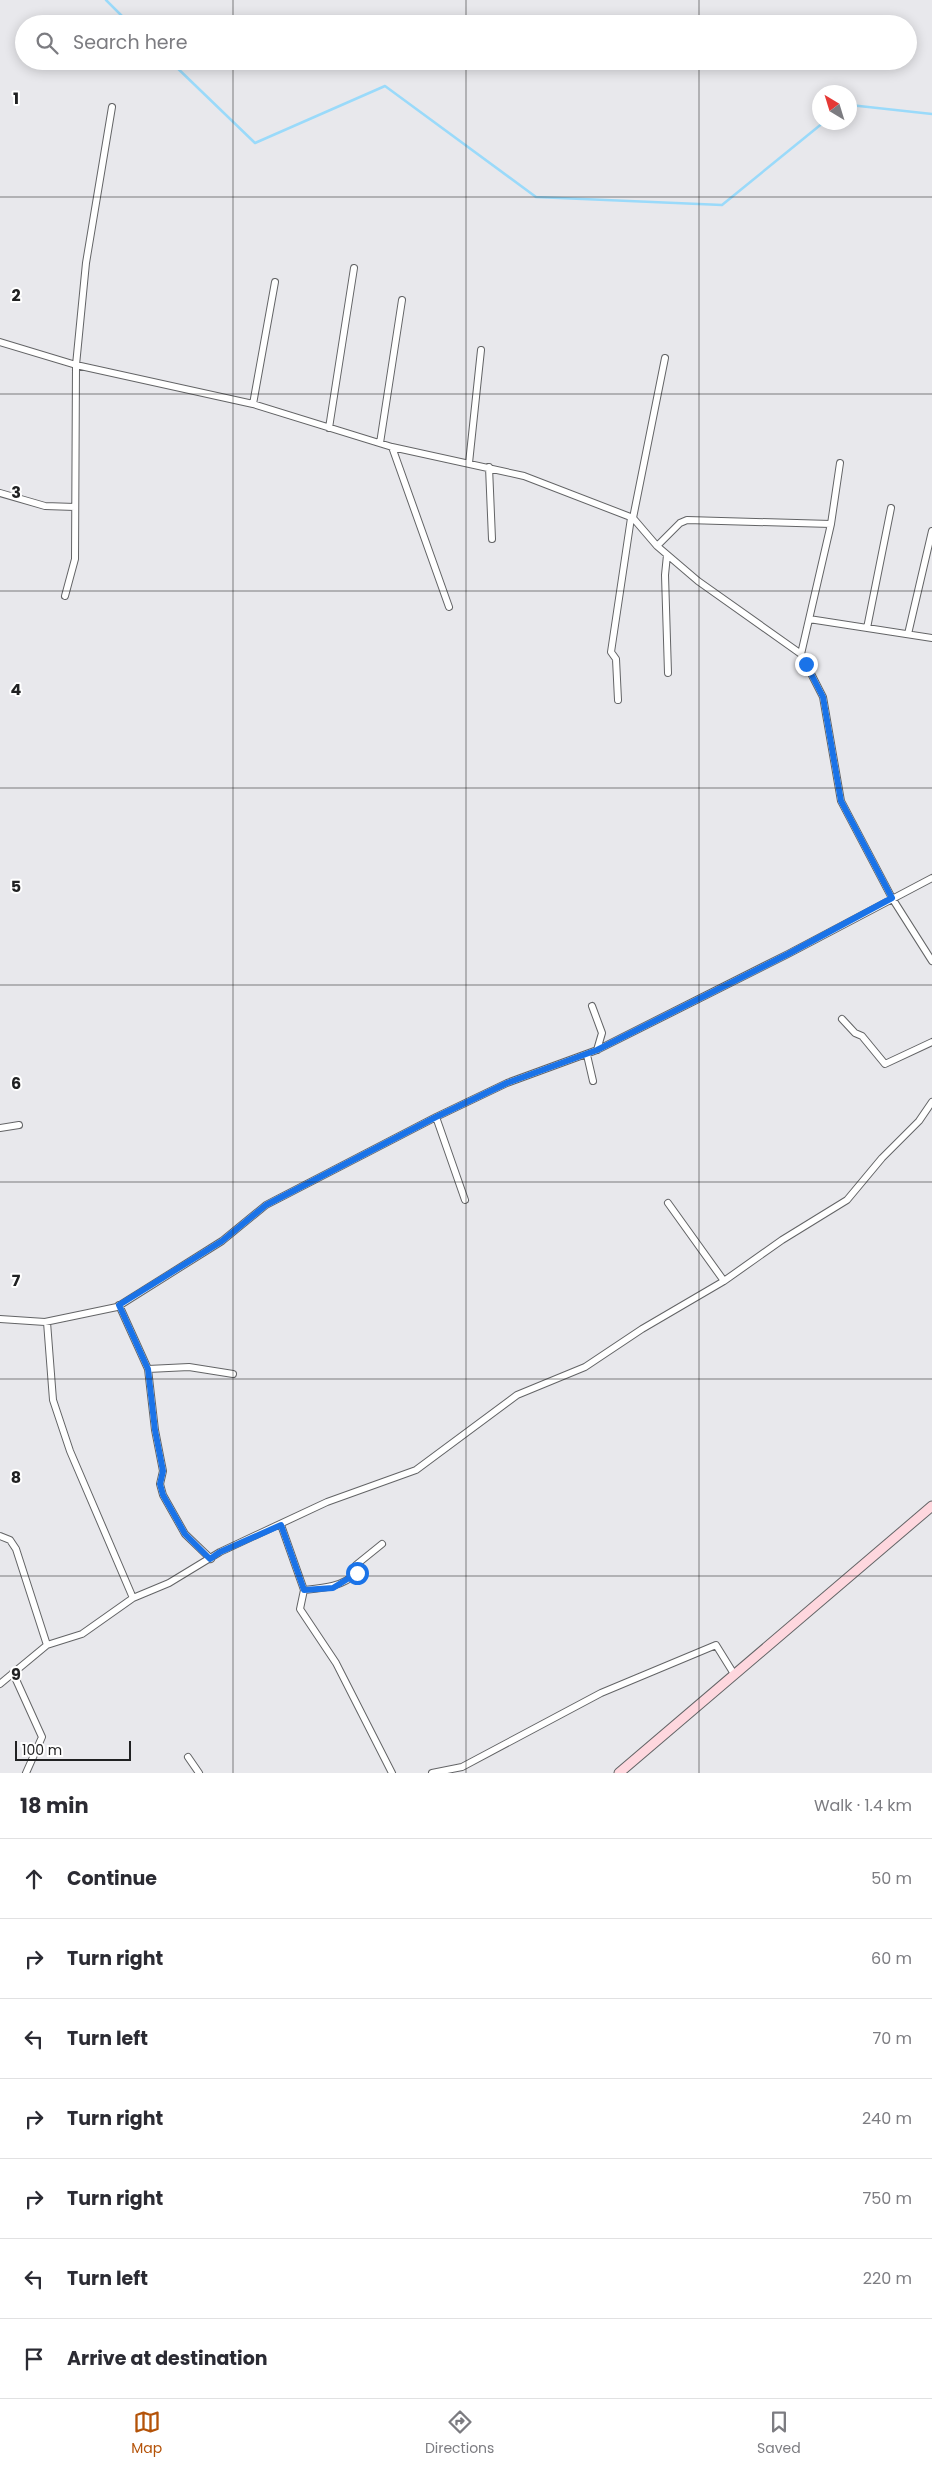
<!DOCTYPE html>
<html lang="en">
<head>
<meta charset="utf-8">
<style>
  body { margin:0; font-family:Poppins,sans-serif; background:#f2f2f3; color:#2b2b33 }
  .compass { position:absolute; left:812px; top:85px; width:45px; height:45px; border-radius:50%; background:#fff; box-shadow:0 2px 12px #0003; rotate:322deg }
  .scale { position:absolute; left:15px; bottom:12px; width:116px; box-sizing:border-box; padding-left:5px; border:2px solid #202122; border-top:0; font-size:14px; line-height:18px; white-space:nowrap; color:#202122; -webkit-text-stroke:4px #fff; paint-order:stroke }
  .stop { position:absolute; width:15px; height:15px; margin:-11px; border:4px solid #1a73e8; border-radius:50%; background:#fff }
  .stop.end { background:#1a73e8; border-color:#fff; box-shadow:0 1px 5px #0008 }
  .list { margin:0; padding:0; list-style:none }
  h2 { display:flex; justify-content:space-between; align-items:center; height:65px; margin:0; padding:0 20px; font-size:21px }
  h2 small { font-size:16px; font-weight:400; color:#7c7c81 }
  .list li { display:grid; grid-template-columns:32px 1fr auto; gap:15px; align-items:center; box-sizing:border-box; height:80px; padding:0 20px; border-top:1px solid #e1e1e2 }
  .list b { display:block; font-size:19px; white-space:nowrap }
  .list em { font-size:16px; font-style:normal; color:#7c7c81 }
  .icon { flex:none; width:28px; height:28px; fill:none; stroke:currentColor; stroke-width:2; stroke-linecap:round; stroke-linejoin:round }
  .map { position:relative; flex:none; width:932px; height:1773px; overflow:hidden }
  .search { position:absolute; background:#fff; box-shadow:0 2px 12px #0003; left:15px; right:15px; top:15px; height:55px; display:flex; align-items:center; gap:12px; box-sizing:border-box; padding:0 18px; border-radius:28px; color:#7c7c81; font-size:19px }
  .sheet { height:625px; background:#fff }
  nav { display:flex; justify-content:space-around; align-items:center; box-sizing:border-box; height:70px; border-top:1px solid #e1e1e2; background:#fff; font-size:14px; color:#7c7c81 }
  nav a { display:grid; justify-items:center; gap:2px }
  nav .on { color:#b45309 }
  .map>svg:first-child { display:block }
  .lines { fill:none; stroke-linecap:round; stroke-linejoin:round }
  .stream { stroke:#9adafa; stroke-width:2.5 }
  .minor-casing { stroke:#636466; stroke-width:8 }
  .secondary-casing { stroke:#636466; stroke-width:11 }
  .minor { stroke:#fff; stroke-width:6 }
  .secondary { stroke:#fed7de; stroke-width:9 }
  .route { stroke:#1a73e8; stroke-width:6 }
  .grid { fill:none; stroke:#202122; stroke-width:1; stroke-opacity:0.55 }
  .grid-label { font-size:16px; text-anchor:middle; font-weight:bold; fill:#202122; stroke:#fff; stroke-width:4; stroke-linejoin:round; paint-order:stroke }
</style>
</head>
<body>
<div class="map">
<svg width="932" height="1773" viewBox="0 0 932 1773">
  <rect width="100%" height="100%" fill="#e8e8ec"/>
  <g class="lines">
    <path class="stream" d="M106 0 130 24
      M170 61 255 143 385 86 536 197 722 205 824 122
      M850 105 932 114"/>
    <g class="minor-casing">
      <path id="minor" d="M0 342 76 365 253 404 392 447 524 476 633 518 657 546 698 581 801 654 823 697 841 801 892 898 932 961
        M253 404 275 282
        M329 428 354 268
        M380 443 402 300
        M392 447 449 607
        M469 463 481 350
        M489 467 492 539
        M0 493 45 506 75 507
        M633 518 665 358
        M657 546 680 523 687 520 831 524
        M667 555 665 575 668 673
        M65 596 75 559 76 365 86 263 112 107
        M809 619 932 638
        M867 628 891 508
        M908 634 932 531
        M801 654 831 524 840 463
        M618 700 616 659 611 652 631 518
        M592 1006 602 1033 597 1050
        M842 1019 855 1033 862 1036 885 1064 932 1042
        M587 1055 593 1081
        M436 1117 465 1200
        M0 1128 19 1125
        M668 1203 724 1281
        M119 1305 148 1369 155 1430 163 1471 160 1484 163 1495 185 1534 211 1559
        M0 1319 45 1322 117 1307 222 1241 266 1205 436 1117 507 1083 597 1050 788 954 932 878
        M47 1322 53 1400 70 1451 133 1598
        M148 1369 189 1367 233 1374
        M281 1525 304 1590 300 1609 336 1663 392 1773
        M0 1536 10 1540 16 1549 47 1645
        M304 1590C325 1588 341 1587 357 1573L356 1565 382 1544
        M13 1673 42 1737 26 1773
        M0 1684 47 1645 82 1634 133 1598 169 1583 220 1552 327 1502 416 1470 517 1395 585 1367 642 1329 724 1281 782 1240 847 1200 882 1158 919 1121 932 1102
        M188 1757 199 1773
        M432 1773 462 1767 601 1693 716 1645 734 1674"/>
    </g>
    <g class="secondary-casing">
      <path id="secondary" d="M619 1773 932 1506"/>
    </g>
    <use href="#minor" class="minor"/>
    <use href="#secondary" class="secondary"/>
  </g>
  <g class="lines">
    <path class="route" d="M357 1573 333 1588 304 1590 281 1525 220 1552 210 1559 185 1534 163 1495 160 1484 163 1471 155 1430 148 1369 119 1305 222 1241 266 1205 436 1117 507 1083 597 1050 788 954 892 898 841 801 823 697 806 664"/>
  </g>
  <path class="grid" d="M233 0V24M466 0V24M699 0V24M233 61V1773M466 61V1773M699 61V1773M0 197H932M0 394H932M0 591H932M0 788H932M0 985H932M0 1182H932M0 1379H932M0 1576H932"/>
  <g class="grid-label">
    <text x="16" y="104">1</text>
    <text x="16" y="301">2</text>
    <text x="16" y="498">3</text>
    <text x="16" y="695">4</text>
    <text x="16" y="892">5</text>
    <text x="16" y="1089">6</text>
    <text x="16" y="1286">7</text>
    <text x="16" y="1483">8</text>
    <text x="16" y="1680">9</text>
  </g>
</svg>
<svg class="compass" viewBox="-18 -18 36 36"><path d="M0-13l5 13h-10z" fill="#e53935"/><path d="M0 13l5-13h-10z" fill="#7c7c81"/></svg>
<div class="scale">100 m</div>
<div class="stop" style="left:357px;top:1573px"></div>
<div class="stop end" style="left:806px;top:664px"></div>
<div class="search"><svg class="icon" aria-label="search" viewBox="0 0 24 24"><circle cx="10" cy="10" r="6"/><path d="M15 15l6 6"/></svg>Search here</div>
</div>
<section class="sheet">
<h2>18 min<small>Walk · 1.4 km</small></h2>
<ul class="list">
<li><svg class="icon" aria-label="ahead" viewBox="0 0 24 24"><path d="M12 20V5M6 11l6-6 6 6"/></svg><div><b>Continue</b></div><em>50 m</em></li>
<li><svg class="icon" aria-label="right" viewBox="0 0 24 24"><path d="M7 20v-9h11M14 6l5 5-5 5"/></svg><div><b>Turn right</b></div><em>60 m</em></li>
<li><svg class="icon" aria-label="left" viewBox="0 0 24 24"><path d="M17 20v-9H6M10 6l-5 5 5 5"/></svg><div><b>Turn left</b></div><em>70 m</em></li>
<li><svg class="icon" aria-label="right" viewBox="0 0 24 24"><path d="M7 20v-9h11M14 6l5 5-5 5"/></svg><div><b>Turn right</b></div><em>240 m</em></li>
<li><svg class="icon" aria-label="right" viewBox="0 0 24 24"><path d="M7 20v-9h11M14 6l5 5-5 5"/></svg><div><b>Turn right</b></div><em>750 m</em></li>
<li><svg class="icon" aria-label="left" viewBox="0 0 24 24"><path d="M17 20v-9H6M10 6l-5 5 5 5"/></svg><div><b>Turn left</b></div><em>220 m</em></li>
<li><svg class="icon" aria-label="arrive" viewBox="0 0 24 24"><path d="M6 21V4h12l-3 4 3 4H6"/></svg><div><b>Arrive at destination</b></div></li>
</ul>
</section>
<nav>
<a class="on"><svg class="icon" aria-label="map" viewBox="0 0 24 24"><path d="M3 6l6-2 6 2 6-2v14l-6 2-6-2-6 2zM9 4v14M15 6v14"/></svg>Map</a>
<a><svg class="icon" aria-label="directions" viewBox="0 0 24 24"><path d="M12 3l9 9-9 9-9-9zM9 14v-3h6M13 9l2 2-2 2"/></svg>Directions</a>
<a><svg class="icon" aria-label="saved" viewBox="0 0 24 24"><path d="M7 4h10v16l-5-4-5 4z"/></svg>Saved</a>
</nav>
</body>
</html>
